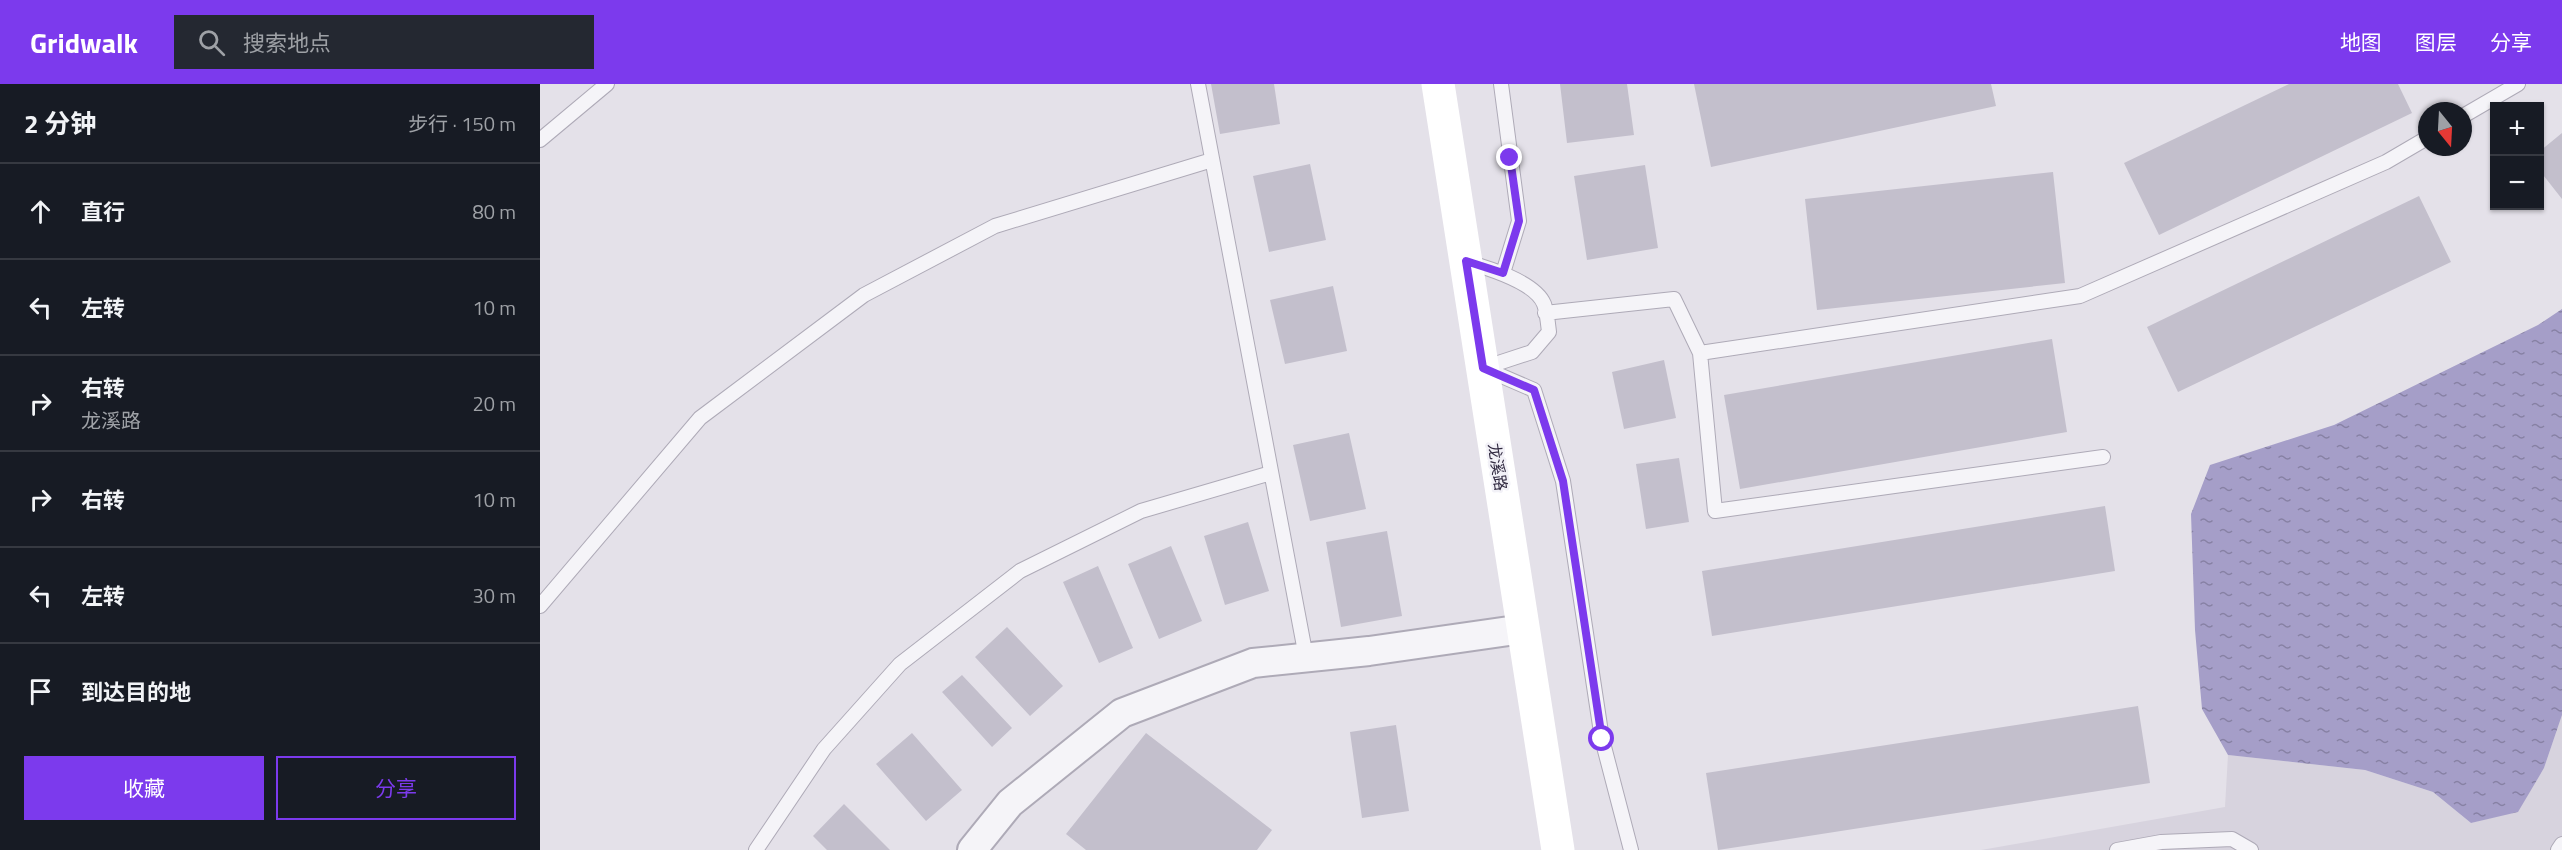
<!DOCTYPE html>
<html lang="zh">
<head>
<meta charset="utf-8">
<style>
  body { margin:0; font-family:"Titillium Web","Noto Sans SC",sans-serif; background:#242831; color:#f1f3f6 }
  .controls { position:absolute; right:18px; top:18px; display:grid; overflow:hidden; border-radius:0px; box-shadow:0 2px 4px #0004 }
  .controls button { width:54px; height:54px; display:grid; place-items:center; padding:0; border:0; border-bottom:2px solid #363941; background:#171b24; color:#f1f3f6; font:30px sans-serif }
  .compass { position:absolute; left:1878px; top:18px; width:54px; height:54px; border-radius:50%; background:#171b24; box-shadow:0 2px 4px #0004; rotate:162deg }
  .stop { position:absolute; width:18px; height:18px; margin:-14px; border:4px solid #7c3aed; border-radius:50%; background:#fff }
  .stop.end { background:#7c3aed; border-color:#fff; box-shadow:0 2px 6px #0008 }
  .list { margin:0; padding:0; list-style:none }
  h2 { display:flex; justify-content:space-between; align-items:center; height:78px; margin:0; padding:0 24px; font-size:26px }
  h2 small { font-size:20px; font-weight:400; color:#9ea1a6 }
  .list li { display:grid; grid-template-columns:39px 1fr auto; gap:18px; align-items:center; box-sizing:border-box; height:96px; padding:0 24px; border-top:2px solid #363941 }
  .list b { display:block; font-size:22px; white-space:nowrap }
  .list p { margin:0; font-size:20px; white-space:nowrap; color:#9ea1a6 }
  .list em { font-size:20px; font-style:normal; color:#9ea1a6 }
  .actions { display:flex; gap:12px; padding:18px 24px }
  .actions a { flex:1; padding:14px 0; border:2px solid #7c3aed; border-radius:0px; text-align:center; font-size:21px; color:#7c3aed }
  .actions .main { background:#7c3aed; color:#fff }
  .icon { flex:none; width:33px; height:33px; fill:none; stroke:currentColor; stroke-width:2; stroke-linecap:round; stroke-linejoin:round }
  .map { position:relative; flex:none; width:2022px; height:766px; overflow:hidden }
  header { display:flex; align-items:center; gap:36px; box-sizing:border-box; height:84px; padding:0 30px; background:#7c3aed; color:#fff }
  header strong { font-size:28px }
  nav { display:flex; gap:33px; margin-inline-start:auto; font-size:21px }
  .search { width:420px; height:54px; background:#242831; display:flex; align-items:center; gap:15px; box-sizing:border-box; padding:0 21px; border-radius:0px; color:#9ea1a6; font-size:22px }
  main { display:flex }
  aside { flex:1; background:#171b24 }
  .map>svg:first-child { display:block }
  .built { fill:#d7d3de }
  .water { fill:url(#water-ripples) }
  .building { fill:#c3bfcc }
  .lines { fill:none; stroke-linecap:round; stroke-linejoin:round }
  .lane-casing { stroke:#aeaab7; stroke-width:16 }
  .street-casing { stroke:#aeaab7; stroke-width:32 }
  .lane { stroke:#f5f4f8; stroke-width:14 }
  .street { stroke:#f5f4f8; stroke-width:28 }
  .secondary { stroke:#fff; stroke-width:33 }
  .route { stroke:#7c3aed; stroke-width:8 }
  .labels { text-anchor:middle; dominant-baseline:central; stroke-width:5; stroke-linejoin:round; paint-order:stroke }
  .street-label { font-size:16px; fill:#312a41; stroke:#f2f1f7 }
</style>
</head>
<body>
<header>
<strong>Gridwalk</strong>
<div class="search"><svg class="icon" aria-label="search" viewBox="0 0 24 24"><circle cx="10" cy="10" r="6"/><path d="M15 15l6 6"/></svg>搜索地点</div>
<nav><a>地图</a><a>图层</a><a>分享</a></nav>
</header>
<main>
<aside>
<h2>2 分钟<small>步行 · 150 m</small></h2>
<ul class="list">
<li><svg class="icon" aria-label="ahead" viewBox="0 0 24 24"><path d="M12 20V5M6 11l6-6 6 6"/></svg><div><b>直行</b></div><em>80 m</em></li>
<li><svg class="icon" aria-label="left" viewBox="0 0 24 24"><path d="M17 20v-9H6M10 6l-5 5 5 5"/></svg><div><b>左转</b></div><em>10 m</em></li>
<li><svg class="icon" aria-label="right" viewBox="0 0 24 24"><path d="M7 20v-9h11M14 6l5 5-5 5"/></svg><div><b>右转</b><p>龙溪路</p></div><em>20 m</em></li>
<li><svg class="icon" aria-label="right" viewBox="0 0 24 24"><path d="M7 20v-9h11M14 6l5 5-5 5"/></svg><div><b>右转</b></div><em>10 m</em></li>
<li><svg class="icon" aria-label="left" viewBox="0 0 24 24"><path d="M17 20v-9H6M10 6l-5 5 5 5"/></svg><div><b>左转</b></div><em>30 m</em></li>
<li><svg class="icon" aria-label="arrive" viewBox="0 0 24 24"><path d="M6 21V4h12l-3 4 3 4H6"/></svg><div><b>到达目的地</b></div></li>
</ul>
<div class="actions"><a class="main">收藏</a><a>分享</a></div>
</aside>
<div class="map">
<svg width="2022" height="766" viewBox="0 0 2022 766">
  <defs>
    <pattern id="water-ripples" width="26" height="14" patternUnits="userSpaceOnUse" patternTransform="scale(1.5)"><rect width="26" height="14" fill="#a59ec8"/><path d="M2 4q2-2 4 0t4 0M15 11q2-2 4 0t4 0" fill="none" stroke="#8781a4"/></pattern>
  </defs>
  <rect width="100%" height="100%" fill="#e4e1e9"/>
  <path class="built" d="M2022 631V766H1441L1685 723 1688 671 1825 686 1893 708 1931 739 1978 727 2004 684Z"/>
  <path class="water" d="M2022 225V631L2004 684 1978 728 1931 739 1893 708 1825 686 1688 671 1662 625 1655 546 1651 430 1670 381 1794 341 1998 241Z"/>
  <path class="building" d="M671 0H734L740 40 680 50Z
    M1020 0H1087L1094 51 1027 59Z
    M1154 0H1451L1456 22 1171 83Z
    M1749 0H1858L1872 29 1619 151 1584 79Z
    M2022 49V115L2000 87V67Z
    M770 80 786 156 729 168 713 92Z
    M1105 81 1118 164 1047 176 1034 92Z
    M1513 88 1525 199 1277 226 1265 115Z
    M1879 112 1911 178 1638 308 1607 243Z
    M793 202 807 267 745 280 730 216Z
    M1512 255 1527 348 1200 405 1184 311Z
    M1124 276 1136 334 1084 345 1072 288Z
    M809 349 826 425 770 437 753 361Z
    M1139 374 1149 438 1106 445 1096 380Z
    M1565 422 1575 487 1172 552 1162 487Z
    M708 438 729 507 685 521 664 452Z
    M847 447 862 532 801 543 786 458Z
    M631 462 662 537 619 555 588 480Z
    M558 482 593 564 559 579 523 498Z
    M467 543 523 602 490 632 435 573Z
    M422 591 472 644 452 663 402 608Z
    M1598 622 1610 699 1178 766 1166 689Z
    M856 641 869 727 822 734 810 648Z
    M372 649 422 706 386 737 336 680Z
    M606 649 732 746 717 766H546L526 750Z
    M304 720 350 766H287L273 752Z"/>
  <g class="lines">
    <g class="lane-casing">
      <path id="lane" d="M658 0 766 573
        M961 0 979 137 963 189
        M1923 32 1978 0
        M0 56 67 0
        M927 178C948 184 995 198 1004 220 1007 228 1008 239 1009 248L992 268 943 284 994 306 1023 397 1062 655 1091 766
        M1005 229 1134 215 1160 269 1175 427 1563 373
        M1160 269 1540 212 1846 78 1887 54
        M0 522 160 334 324 211 455 142 672 76
        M216 766 284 665 360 580 480 487 601 427 731 389
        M1577 766 1621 758 1692 755 1711 766
        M2018 766 2022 760"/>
    </g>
    <g class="street-casing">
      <path id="street" d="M432 766 470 719 582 629 713 579 829 567 983 545"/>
    </g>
    <use href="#lane" class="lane"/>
    <use href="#street" class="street"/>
    <path class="secondary" d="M898 0 1018 766"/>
  </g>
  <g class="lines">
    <path class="route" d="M970 74 979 137 963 189 926 177 943 284 994 306 1023 397 1062 655"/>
  </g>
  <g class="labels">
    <g class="street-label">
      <text transform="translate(958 383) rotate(81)">龙溪路</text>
    </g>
  </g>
</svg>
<div class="controls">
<button>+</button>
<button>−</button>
</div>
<svg class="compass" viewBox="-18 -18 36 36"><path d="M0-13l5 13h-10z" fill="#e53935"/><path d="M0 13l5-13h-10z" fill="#9ea1a6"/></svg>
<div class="stop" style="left:1062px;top:655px"></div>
<div class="stop end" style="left:970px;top:74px"></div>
</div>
</main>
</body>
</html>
